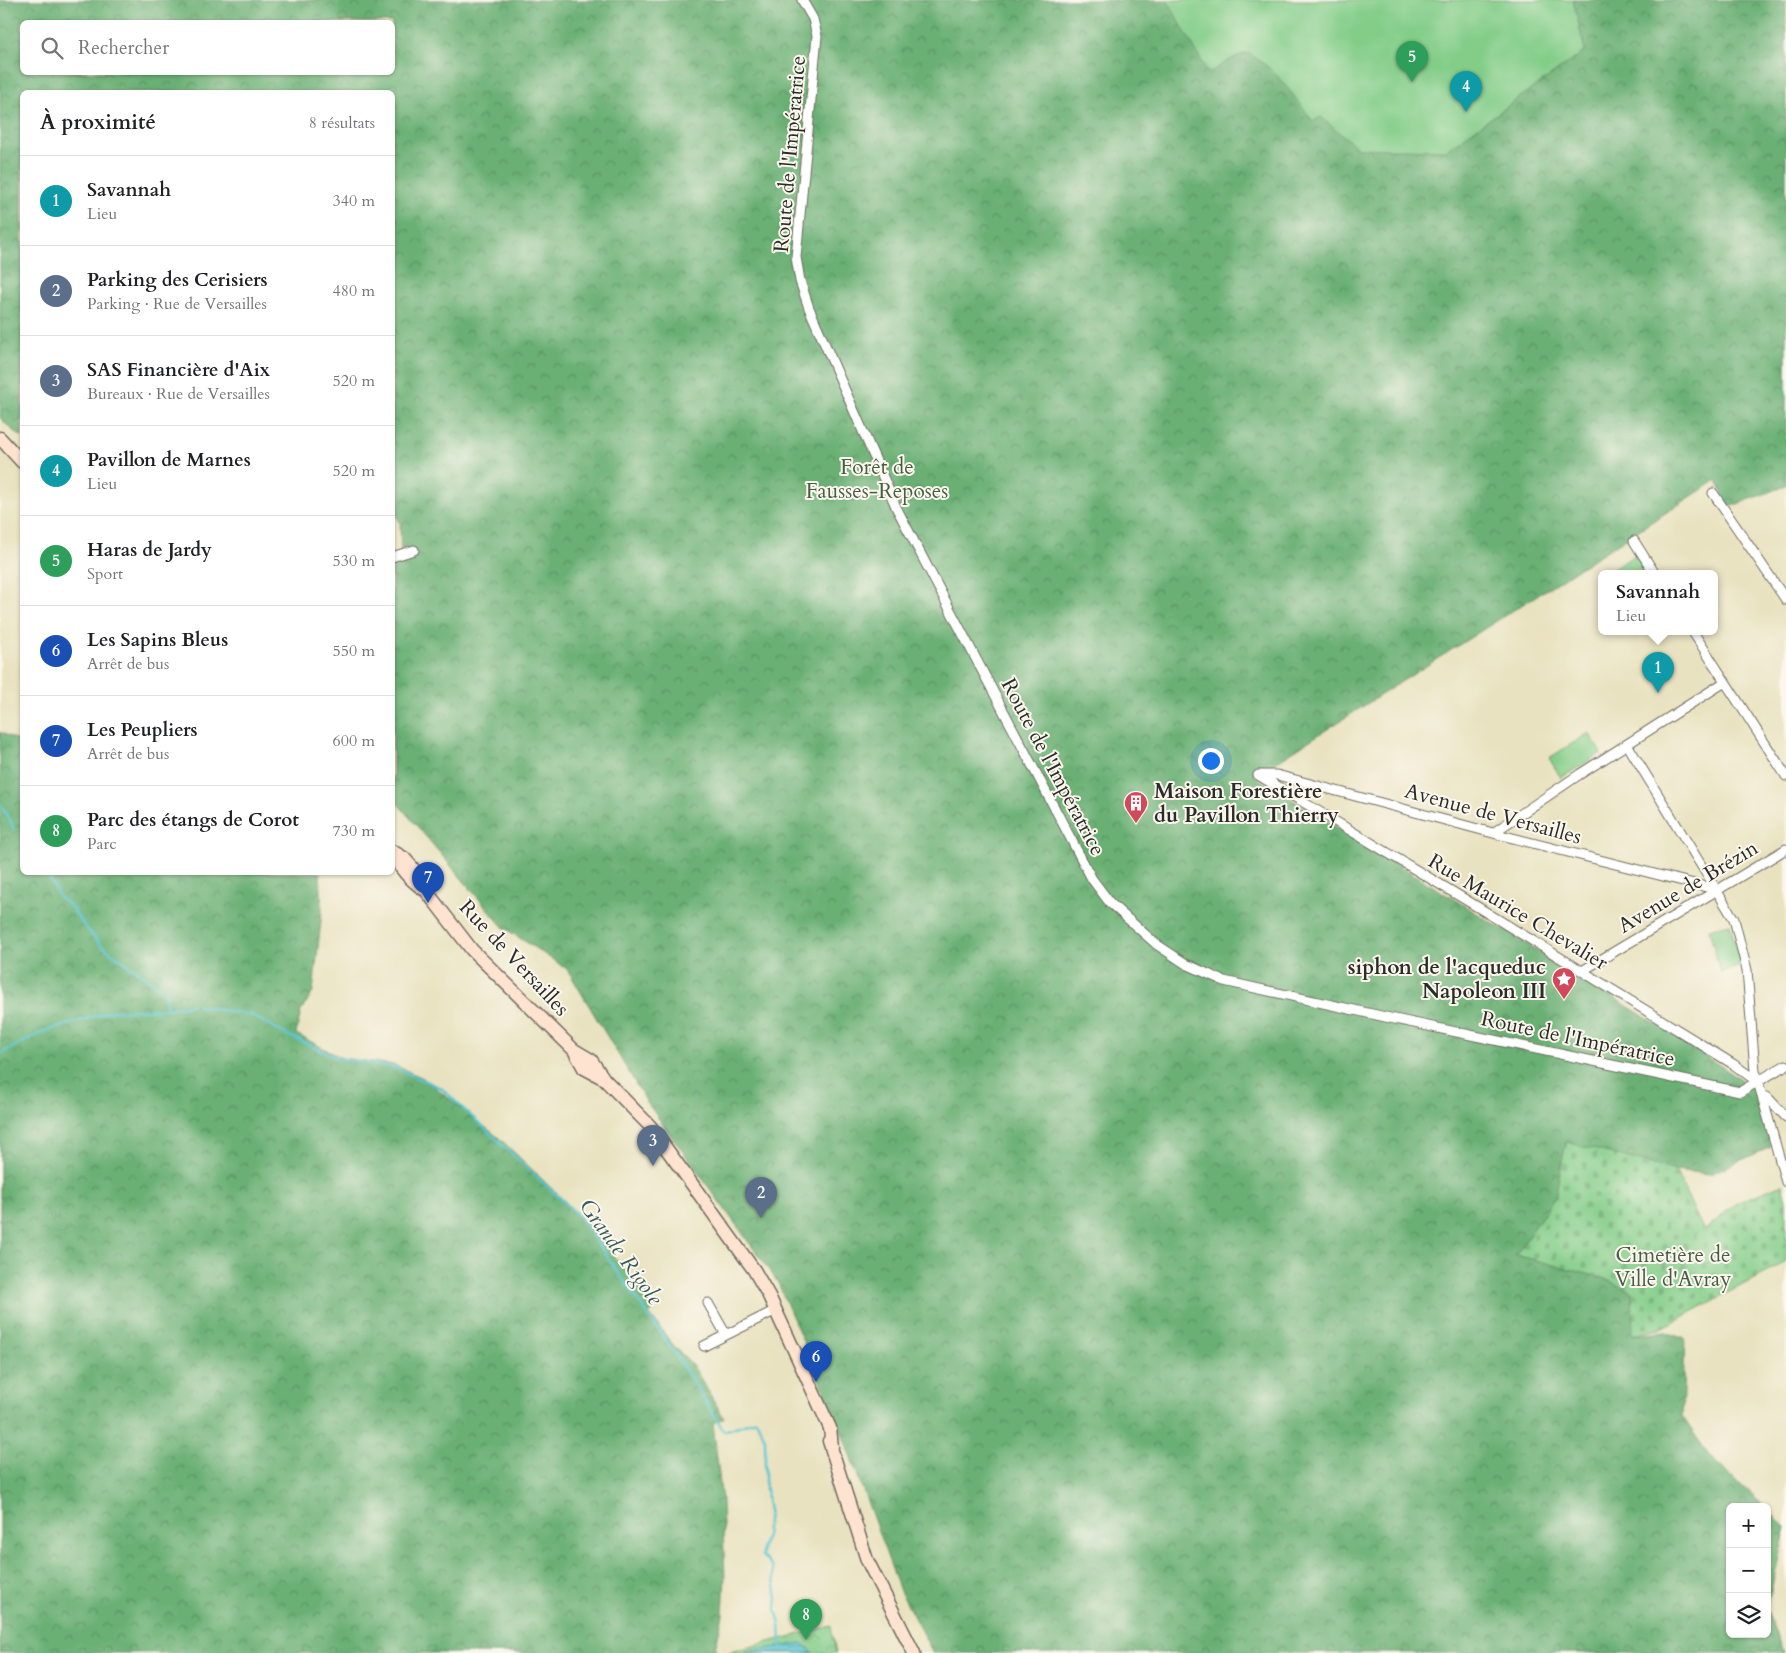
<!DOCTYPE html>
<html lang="fr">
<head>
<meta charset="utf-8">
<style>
  body { margin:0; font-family:Cardo,serif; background:#f2f2f2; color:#202124 }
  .controls { position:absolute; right:15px; bottom:15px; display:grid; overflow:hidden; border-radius:8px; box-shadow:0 1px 4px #0004 }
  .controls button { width:45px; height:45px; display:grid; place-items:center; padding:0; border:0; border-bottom:1px solid #e0e0e0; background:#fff; color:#202124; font:25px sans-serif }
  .you { position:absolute; left:1210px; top:760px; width:18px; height:18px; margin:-12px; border:4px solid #fff; border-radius:50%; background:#1a73e8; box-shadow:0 0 0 8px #1a73e833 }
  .badge { display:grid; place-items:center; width:32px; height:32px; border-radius:50%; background:#0b8043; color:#fff; font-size:16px; font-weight:700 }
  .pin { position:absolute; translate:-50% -41px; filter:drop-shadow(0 1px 2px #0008) }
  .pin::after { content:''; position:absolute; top:26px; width:18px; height:15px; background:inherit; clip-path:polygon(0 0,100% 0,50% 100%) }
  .popup { position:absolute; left:1598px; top:570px; width:120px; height:65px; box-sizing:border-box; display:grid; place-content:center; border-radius:8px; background:#fff; filter:drop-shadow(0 1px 4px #0005); font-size:16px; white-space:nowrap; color:#757577 }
  .popup b { font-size:19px; color:#202124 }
  .popup::after { content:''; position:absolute; left:50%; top:100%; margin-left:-10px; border:10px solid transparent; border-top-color:#fff }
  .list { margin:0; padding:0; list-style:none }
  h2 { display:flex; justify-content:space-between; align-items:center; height:65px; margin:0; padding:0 20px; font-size:21px }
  h2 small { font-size:16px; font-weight:400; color:#757577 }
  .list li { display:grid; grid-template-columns:32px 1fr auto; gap:15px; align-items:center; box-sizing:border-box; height:90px; padding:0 20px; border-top:1px solid #e0e0e0 }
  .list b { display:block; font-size:19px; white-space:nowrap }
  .list p { margin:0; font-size:16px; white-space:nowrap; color:#757577 }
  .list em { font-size:16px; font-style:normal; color:#757577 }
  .icon { flex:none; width:28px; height:28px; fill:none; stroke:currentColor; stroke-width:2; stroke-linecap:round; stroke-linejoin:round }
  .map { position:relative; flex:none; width:1786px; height:1653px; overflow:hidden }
  .search { position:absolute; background:#fff; box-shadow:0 1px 4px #0004; left:20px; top:20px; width:375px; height:55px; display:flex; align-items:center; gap:12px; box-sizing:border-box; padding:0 18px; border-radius:8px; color:#757577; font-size:19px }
  .panel { position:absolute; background:#fff; box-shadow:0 1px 4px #0004; left:20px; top:90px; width:375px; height:785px; border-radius:8px }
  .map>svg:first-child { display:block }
  .forest { fill:url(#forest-crowns); stroke:#4a6e50; fill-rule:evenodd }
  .cemetery { fill:url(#cemetery-stones); stroke:#577c5a }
  .park { fill:url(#park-crowns); stroke:#577c5a }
  .pitch { fill:#83cd89; stroke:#577c5a }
  .water { fill:url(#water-rules); stroke:#42787e }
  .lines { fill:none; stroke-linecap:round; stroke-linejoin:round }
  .stream { stroke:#58c4d0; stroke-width:2.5 }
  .street-casing { stroke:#6e6b5f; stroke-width:11 }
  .secondary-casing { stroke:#6e6b5f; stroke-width:15 }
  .street { stroke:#fff; stroke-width:9 }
  .secondary { stroke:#fee3d1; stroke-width:12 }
  .labels { text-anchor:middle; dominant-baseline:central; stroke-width:4; stroke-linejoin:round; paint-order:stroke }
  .street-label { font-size:21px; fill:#2b2b2b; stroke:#fbf7ec }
  .park-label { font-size:21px; fill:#455c47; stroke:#fbf7ec }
  .poi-label { font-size:21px; font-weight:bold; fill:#2b2b2b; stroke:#fbf7ec; text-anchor:start }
  .water-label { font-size:22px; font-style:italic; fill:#38595d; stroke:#fbf7ec }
</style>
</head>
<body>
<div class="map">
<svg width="1786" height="1653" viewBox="0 0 1786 1653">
  <defs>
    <pattern id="forest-crowns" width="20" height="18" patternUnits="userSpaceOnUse" patternTransform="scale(1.25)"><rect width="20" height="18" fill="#6ab075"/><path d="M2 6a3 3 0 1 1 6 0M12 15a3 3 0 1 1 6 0" fill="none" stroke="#578f60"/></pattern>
    <pattern id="cemetery-stones" width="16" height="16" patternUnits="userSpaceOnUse" patternTransform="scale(1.25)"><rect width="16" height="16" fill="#83cd89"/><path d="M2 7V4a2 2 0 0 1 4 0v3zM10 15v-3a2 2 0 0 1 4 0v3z" fill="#71b076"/></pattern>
    <pattern id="park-crowns" width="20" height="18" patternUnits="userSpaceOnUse" patternTransform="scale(1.25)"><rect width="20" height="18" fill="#83cd89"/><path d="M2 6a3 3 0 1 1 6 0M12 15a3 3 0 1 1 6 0" fill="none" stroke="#71b076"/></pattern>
    <pattern id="water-rules" width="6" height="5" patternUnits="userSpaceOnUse" patternTransform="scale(1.25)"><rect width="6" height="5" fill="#58c4d0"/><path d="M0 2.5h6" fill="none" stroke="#499fa9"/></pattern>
  </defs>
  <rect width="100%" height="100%" fill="#fbf7ec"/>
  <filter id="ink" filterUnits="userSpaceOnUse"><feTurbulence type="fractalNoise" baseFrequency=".02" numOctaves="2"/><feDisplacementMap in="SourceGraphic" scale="10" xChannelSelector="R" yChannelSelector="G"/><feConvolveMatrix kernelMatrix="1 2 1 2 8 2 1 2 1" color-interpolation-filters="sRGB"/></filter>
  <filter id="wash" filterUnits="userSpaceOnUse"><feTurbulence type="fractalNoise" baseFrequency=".0096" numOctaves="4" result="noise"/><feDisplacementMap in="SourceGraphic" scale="20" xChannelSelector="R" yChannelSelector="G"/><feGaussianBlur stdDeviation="1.12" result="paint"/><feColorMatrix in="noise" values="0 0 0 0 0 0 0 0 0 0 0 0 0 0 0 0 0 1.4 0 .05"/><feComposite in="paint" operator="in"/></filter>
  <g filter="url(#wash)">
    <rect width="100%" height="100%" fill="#e9e2c0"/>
    <path class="forest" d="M0 0H1167L1209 73 1228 60 1247 53C1275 66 1294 97 1313 121L1321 116 1358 148 1446 150 1585 51 1573 0H1786V486L1732 506H1727L1717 480 1254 776 1650 1020 1754 1088 1771 1147 1710 1174 1675 1170 1566 1143 1555 1197 1516 1255 1603 1278 1632 1292 1634 1335 1666 1332 1685 1339 1682 1416 1710 1457 1765 1507H1730V1634H1767V1610L1783 1653H933L900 1591 839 1425 777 1281 646 1101 567 969 503 927 393 798 392 562 401 559 400 522 392 508V92H22V437L11 429 0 418ZM22 22H392V72H22Z
      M0 732 22 743V872L320 873 322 912 313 992 301 1011 296 1034 342 1058 394 1065 423 1078 499 1138 576 1212 657 1307 649 1314 674 1346 692 1364 724 1418 713 1423 722 1501 725 1577 723 1615 714 1653H0Z
      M1767 1509 1786 1526 1767 1608Z"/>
    <path class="cemetery" d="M1566 1142 1675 1170 1704 1231 1736 1203 1782 1184 1786 1201V1262L1660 1329 1633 1335 1632 1292 1603 1278 1516 1255 1555 1197Z"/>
    <path class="park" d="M831 1626 836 1653H726Z"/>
    <path class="pitch" d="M1167 0H1573L1585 51 1446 150 1358 148 1321 117 1313 121C1294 97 1275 66 1247 53 1232 57 1221 65 1209 74Z
      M1635 555 1647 574H1605Z
      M1589 733 1601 753 1561 778 1549 758Z
      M1730 924 1741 966 1720 972 1709 929Z"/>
    <path class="water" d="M801 1643 814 1653H744C763 1648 782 1647 801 1643Z"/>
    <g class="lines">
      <path class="stream" d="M0 805 9 818 14 829
        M46 872 60 898 70 906 85 927 102 946 166 992V1009
        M197 1006 252 1015 285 1034 341 1059 394 1067 441 1088 577 1214 674 1352 724 1431 756 1420 765 1438V1481L769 1513 766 1535 762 1548V1556L772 1567 777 1598 776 1609 780 1624 781 1646
        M0 1054 43 1032 112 1011 166 1009 192 1005"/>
    </g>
  </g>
  <g filter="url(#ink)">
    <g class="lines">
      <g class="street-casing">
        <path id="street" d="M802 0 813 19 817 36 796 257 800 281 809 308 897 509 1092 879 1110 903 1156 944 1186 964 1224 981 1390 1018 1740 1092 1786 1065
          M1713 493 1786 600
          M1634 541 1655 574
          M392 557 414 550
          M1693 632 1786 776
          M1627 744 1734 919 1747 970 1755 1071 1786 1182
          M1258 775 1476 906 1733 1064 1758 1082
          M1259 775H1277L1493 833 1718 890
          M1493 833 1580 774 1725 682
          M1582 971 1786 849
          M1763 1098 1767 1097 1786 1117
          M708 1303 726 1335
          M704 1346 776 1310"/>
      </g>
      <g class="secondary-casing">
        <path id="secondary" d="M0 438 22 462
          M392 851 404 858 412 867 427 892 472 950 574 1050 591 1060 604 1079 650 1126 754 1270 769 1296 830 1428 832 1447
          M394 853C399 869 410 879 423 889
          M574 1050 584 1068 601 1077
          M829 1441 867 1560 914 1653"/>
      </g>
      <use href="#street" class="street"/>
      <use href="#secondary" class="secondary"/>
    </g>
  </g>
  <defs>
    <g id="building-pin" transform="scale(1.25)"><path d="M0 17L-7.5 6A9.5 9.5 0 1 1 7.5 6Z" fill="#d1495b" stroke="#fbf7ec"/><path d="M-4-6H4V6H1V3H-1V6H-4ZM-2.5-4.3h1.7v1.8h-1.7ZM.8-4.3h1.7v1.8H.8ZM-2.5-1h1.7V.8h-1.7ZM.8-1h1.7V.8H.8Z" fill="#fff"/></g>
    <g id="sight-pin" transform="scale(1.25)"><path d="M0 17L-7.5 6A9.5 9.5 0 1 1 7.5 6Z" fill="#d1495b" stroke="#fbf7ec"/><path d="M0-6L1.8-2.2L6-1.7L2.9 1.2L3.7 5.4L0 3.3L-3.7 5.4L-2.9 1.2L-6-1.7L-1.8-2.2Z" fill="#fff"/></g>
  </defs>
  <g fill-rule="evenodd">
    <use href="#building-pin" x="1136" y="803"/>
    <use href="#sight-pin" x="1564" y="979"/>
  </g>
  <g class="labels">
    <g class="street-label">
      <text transform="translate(790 154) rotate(-85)">Route de l'Impératrice</text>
      <text transform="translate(1053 767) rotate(62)">Route de l'Impératrice</text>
      <text transform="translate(1493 814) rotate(15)">Avenue de Versailles</text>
      <text transform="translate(1688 887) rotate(-31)">Avenue de Brézin</text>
      <text transform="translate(1518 912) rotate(31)">Rue Maurice Chevalier</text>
      <text transform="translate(514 958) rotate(47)">Rue de Versailles</text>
      <text transform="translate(1578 1039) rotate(12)">Route de l'Impératrice</text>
    </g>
    <g class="park-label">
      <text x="877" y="467">Forêt de<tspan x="877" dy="24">Fausses-Reposes</tspan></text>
      <text x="1673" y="1255">Cimetière de<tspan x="1673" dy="24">Ville d'Avray</tspan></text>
    </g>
    <g class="poi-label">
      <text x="1154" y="791">Maison Forestière<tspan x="1154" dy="24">du Pavillon Thierry</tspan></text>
      <text x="1546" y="967" text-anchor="end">siphon de l'acqueduc<tspan x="1546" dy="24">Napoleon III</tspan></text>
    </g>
    <g class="water-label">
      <text transform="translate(621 1252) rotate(54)">Grande Rigole</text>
    </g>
  </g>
</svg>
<div class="controls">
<button>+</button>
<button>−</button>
<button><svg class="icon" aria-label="layers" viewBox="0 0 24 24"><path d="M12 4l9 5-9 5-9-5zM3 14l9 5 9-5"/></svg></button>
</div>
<div class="you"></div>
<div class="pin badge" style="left:1658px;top:693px;background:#0f9aa8">1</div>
<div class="popup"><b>Savannah</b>Lieu</div>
<div class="pin badge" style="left:761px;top:1218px;background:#5c6f8a">2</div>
<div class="pin badge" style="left:653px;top:1166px;background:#5c6f8a">3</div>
<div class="pin badge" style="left:1466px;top:112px;background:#0f9aa8">4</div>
<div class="pin badge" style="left:1412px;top:82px;background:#2e9e5b">5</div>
<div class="pin badge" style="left:816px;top:1382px;background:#1a4fb4">6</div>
<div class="pin badge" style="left:428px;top:903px;background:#1a4fb4">7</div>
<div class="pin badge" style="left:806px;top:1640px;background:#2e9e5b">8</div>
<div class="search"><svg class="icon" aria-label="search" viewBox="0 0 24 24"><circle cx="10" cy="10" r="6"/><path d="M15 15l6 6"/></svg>Rechercher</div>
<section class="panel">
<h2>À proximité<small>8 résultats</small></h2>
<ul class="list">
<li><span class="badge" style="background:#0f9aa8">1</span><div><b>Savannah</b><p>Lieu</p></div><em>340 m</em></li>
<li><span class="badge" style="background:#5c6f8a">2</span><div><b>Parking des Cerisiers</b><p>Parking · Rue de Versailles</p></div><em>480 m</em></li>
<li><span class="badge" style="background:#5c6f8a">3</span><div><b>SAS Financière d'Aix</b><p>Bureaux · Rue de Versailles</p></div><em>520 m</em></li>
<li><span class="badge" style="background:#0f9aa8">4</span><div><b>Pavillon de Marnes</b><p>Lieu</p></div><em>520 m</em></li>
<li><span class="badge" style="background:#2e9e5b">5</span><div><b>Haras de Jardy</b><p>Sport</p></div><em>530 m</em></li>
<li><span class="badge" style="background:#1a4fb4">6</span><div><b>Les Sapins Bleus</b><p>Arrêt de bus</p></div><em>550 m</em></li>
<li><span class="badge" style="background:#1a4fb4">7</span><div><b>Les Peupliers</b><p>Arrêt de bus</p></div><em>600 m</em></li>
<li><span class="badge" style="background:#2e9e5b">8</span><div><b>Parc des étangs de Corot</b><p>Parc</p></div><em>730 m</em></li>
</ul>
</section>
</div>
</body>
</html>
